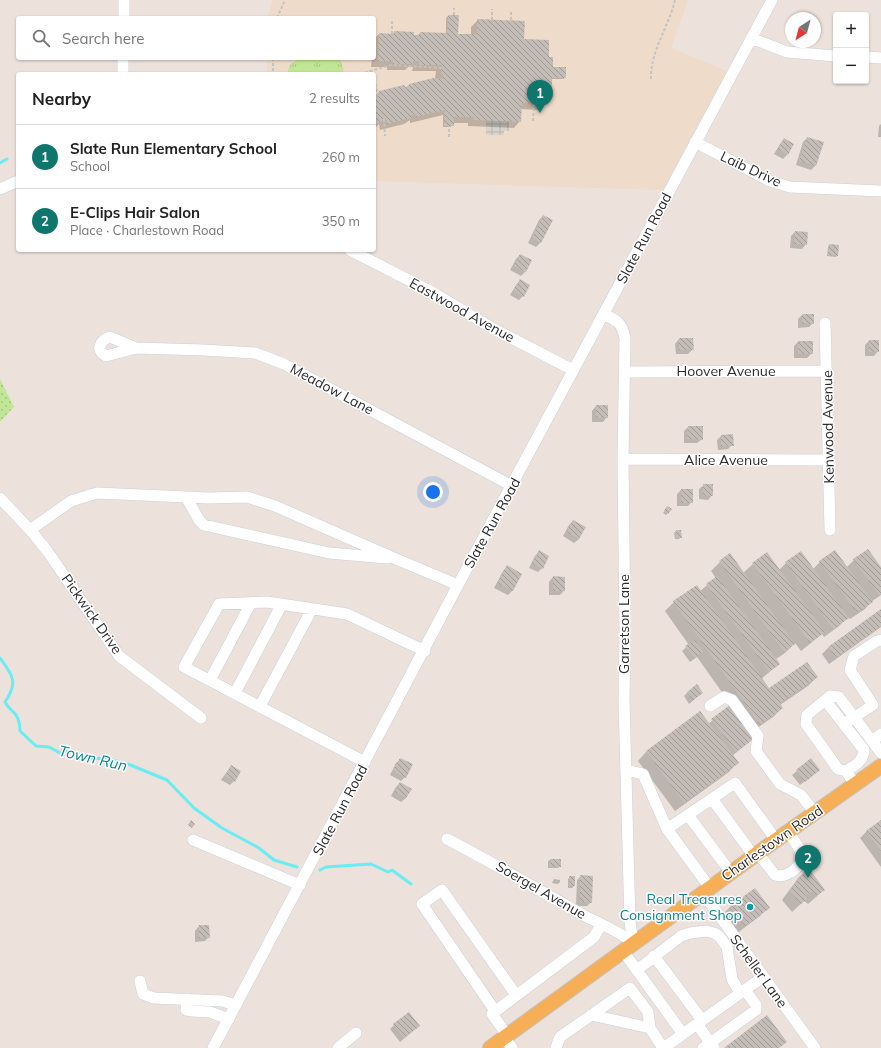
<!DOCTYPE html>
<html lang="en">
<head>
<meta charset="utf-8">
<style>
  body { margin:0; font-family:Mulish,sans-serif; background:#f6f6f6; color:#222 }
  .controls { position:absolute; right:12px; top:12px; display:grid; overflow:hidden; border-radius:4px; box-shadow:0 1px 3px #0004 }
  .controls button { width:36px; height:36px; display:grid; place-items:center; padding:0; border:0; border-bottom:1px solid #e0e0e0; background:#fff; color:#222; font:20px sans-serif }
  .compass { position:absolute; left:785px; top:12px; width:36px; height:36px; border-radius:50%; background:#fff; box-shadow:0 1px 3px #0004; rotate:216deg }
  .you { position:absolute; left:433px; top:492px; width:14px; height:14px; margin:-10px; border:3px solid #fff; border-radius:50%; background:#1a73e8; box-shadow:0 0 0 6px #1a73e833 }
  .badge { display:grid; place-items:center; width:26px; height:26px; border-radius:50%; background:#0f766e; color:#fff; font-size:13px; font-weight:700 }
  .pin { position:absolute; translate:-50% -33px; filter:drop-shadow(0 1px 2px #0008) }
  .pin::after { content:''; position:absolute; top:21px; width:14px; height:12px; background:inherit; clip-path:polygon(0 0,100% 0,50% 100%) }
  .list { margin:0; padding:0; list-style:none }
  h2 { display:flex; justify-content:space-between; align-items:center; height:52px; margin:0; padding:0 16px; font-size:17px }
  h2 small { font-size:13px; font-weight:400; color:#767676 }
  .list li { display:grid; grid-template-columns:26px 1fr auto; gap:12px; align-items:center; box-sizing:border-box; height:64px; padding:0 16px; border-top:1px solid #e0e0e0 }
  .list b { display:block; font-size:15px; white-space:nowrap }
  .list p { margin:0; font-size:13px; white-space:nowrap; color:#767676 }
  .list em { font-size:13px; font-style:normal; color:#767676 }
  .icon { flex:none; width:22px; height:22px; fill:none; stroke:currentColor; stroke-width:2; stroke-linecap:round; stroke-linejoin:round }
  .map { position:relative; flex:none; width:881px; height:1048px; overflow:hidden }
  .search { position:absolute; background:#fff; box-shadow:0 1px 3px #0004; left:16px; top:16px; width:360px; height:44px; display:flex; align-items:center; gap:10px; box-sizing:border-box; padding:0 14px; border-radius:4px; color:#767676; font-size:15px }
  .panel { position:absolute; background:#fff; box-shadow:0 1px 3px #0004; left:16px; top:72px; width:360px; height:180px; border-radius:4px }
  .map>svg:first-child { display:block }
  .education { fill:#efdbc9 }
  .grass { fill:url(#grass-dots) }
  .park { fill:url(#park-tufts) }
  .plaza { fill:url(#plaza-grid) }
  .shadow { fill:#0003 }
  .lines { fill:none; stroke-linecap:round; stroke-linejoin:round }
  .stream { stroke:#69ecf3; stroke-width:3 }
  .building { fill:url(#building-back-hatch) }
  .minor-casing { stroke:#c9d1dc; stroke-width:12 }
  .major-casing { stroke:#c3c3c3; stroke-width:16 }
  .path { stroke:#c3c3c3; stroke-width:2; stroke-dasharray:3 2; stroke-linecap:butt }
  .minor { stroke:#fff; stroke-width:11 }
  .major { stroke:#f6af56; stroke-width:14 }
  .culture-dot { fill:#0f9aa8; stroke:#fff; stroke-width:1.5 }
  .labels { text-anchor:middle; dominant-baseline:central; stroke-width:3; stroke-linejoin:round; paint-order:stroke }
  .street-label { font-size:14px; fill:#2a2a2a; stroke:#fff }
  .culture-label { font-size:14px; fill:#0d838f; stroke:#fff; text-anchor:end }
  .water-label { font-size:15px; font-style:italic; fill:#097f91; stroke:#fff }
</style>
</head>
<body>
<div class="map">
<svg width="881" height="1048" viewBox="0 0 881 1048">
  <defs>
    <pattern id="grass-dots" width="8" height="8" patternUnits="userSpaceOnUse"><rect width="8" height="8" fill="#c1e695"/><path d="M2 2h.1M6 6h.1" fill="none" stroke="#a6c581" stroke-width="1.8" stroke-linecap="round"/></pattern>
    <pattern id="park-tufts" width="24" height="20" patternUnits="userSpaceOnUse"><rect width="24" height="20" fill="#c1e695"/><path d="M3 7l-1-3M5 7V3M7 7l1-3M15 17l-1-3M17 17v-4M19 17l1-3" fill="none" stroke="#a6c581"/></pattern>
    <pattern id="plaza-grid" width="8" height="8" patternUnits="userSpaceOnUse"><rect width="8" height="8" fill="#d8d3ce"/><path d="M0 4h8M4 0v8" fill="none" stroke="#bab5b1"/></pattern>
    <pattern id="building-back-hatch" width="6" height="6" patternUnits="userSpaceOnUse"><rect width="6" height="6" fill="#c4bdb7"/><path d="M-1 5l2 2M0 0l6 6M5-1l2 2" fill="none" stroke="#9f9a95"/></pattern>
  </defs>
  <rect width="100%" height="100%" fill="#ece1db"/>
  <path class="education" d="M273 0H688L671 48 727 71 663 190 374 181V74H267V58H374V18H267Z"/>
  <path class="grass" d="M0 379 14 407 0 422Z"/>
  <path class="park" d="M299 58H340L344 73 287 74 290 65Z"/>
  <path class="plaza" d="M486 120 509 121V131H504V135H486Z"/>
  <path class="shadow" d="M448 16 457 35H471V27L478 20 523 40 548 58 552 69 565 78 563 79H551V87L547 92 546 103 539 110 521 109 520 121 514 128 468 126V123H453L451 127H443V115L410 123V120L404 124 380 130 379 124 374 129V95L375 96 379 92 404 86 406 88 409 85 435 78 436 71H412L413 67H408L405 70H387V67H371L372 58H374V39L379 34 392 35 394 32 412 36H417L420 33 446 34V18Z
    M881 124V137H878L879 126Z
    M807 138 822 143 815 166 811 170 796 165 803 142Z
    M784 139 787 155 783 159 774 154 780 144Z
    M543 216 540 243 536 247 528 243 539 220Z
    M795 232 806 244 802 249 790 248 791 236Z
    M829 245 838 255 836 257 827 256 828 247Z
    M520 255 531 261 525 272 521 276 510 270 516 259Z
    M520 281 523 296 519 300 510 295 516 285Z
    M802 315 813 323 809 327 798 328V319Z
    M679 339 693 349 688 354H676L675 344Z
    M869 341 878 351 874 356H865V345Z
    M798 342H812V353L807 358H794V346Z
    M596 406 607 417 603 422H592V411Z
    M688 427 702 439 697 443H684V431Z
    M721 436 732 445 728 449 718 450 717 440Z
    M704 485 712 495 708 500 699 499V489Z
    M681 490 692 502 688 506H677V494Z
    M666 509H671L666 515 663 513Z
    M573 521 579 539 574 543 563 536 569 525Z
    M676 531 681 537 679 539H675L674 533Z
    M539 552 542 568 538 572 529 568 535 556Z
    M730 555 743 573 753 564 779 570 786 563 813 569 820 562 846 568 854 560 881 568V595L871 602 865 609 850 619 848 617 839 626 824 637 822 634 801 651 795 643 785 653 776 659 779 664 761 679 769 690 817 677 808 686 780 705 782 708 773 717 750 733 754 738 732 756 737 763 729 772 675 811 638 761 646 752 700 712 708 724 731 705 697 657 690 662 682 651 689 645 665 611 674 602 696 586 700 591 716 578 711 571 720 562Z
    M507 567 521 574 512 591 508 595 494 588 503 571Z
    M553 577 564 578V591L560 595H549V582Z
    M881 610V627L829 664 822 654 828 648Z
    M688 692 702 693 689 704 684 696Z
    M401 759 405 777 401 781 390 775 396 763Z
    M811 760 819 770 800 785 792 775Z
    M231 766 234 781 230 785 221 780Z
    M400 783 410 789 406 798 401 802 391 796 396 787Z
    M881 821V867L860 838 867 831Z
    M550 860 560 866 558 868H548V861Z
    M808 869 824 890 808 904 804 901 792 912 782 900 799 877Z
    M581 876 591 902 587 906H576L577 880Z
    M570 877H574V886L572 888H568V879Z
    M554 879 560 880V882L558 884 552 883Z
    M755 889 768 907 760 916 736 934 721 916 730 907Z
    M199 926 209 937 205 941 195 942V931Z
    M394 1025 419 1026 400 1042 390 1029Z"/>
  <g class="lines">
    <path class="stream" d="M0 163 7 159
      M0 658C12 674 19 682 5 702 8 708 12 710 16 715 19 720 20 726 20 731L36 746 49 747 60 753 69 751 89 758 108 759 128 764 167 780 194 808 222 828 259 848 274 860 297 867
      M320 870 326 867 371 864 388 872 392 870 411 884"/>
  </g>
  <path class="building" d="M448 15H459L458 34H477V19L525 21 524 39 549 40V57H553V67H566V78H552V88H548L547 104 522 103 521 122 474 120V117H454V126H444L445 110 416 117V114L411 115 412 118 387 124 386 119 382 120V122L374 124V94H376V96L380 95 379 91 404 85 405 87 409 86V84L438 77V79L443 78V74H441L442 65H419V61H413V64H393V61H378L379 33 394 34V31L414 32V35H420V32L447 33Z
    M807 137 824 142 816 166 799 161Z
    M784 138 794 144 788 155 778 149Z
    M543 215 553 220 541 243 532 238Z
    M795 231 808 232 807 245 794 244Z
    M829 244 839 245 838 256 828 255Z
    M520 254 532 260 526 272 514 266Z
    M520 279 530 285 524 297 513 291Z
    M802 314H814V324H802Z
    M679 338H693L694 350H679Z
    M869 340H879V352H869Z
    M798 341H813V354H798Z
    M596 405H608V418H596Z
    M688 426H703V440L687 439Z
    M733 434 734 446H721V435Z
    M703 484H713V496H703Z
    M681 489H693V503H681Z
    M667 506 672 509 668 514 664 511Z
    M573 520 586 527 579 539 566 532Z
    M676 530H681L682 538H676Z
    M868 549 881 567V594L879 595 853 559Z
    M539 550 549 556 543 569 532 563Z
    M835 550 873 602 857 613 819 561Z
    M801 551 849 618 833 629 785 562Z
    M767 552 825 632 810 643 752 563Z
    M730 553 795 644 784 652 719 561Z
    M507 565 522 574 513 591 497 583Z
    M553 576 565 577V591H553Z
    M717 576 780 664 769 672 706 584Z
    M697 585 769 688 807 662 818 677 780 703 783 708 760 725 673 601Z
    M881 609V626L836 658 828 647Z
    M695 640 703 652 694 658 685 646Z
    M697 684 703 693 693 700 687 692Z
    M730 705 755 738 736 752 711 719Z
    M700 711 739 763 684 803 646 751Z
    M400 758 413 764 406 778 393 771Z
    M811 758 820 770 805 782 796 770Z
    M231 765 241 771 235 782 225 776Z
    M400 782 412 789 406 798 395 792Z
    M191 820 195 824 192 828 188 825Z
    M881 820V851L866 831Z
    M550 859H561V867H550Z
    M808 867 825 890 817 895 812 892 804 895 808 898 801 904 790 891Z
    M580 875 593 876 592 903 580 902Z
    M569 876H575V886H569Z
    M755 888 770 908 745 926 730 906Z
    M199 925H209L210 938H199Z
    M409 1012 420 1026 404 1038 393 1024Z
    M767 1015 787 1042 779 1048H724Z"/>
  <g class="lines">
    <g class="minor-casing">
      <path id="minor" d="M124 18V0
        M751 38 787 52 836 56
        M866 57 881 58
        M123 74V58
        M695 142 770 181 790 187 881 191
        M0 189 18 181
        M350 250 432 292 492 328 573 370
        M604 314C618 321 622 323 625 338L623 459 625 631 624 701 630 922 633 943
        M825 323 830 530
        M110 337 136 348 106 356C95 351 100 340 110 337Z
        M136 348 203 350 255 353 284 364 512 486
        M625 372 827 371
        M623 459 829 460
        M186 497 199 520 204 525 329 553 387 558
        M0 498 32 532 48 552 119 656 201 718
        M30 530 71 501 97 493 209 498 247 497 275 506 396 559 458 585
        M210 680 251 603
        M235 693 282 604
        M825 700 864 750C863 762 855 765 846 771
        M260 706 312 609
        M710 706 724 697 732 700 758 736 756 751 780 784 801 795 815 813
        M844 724 873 705 850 670 854 656 877 641 881 640
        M872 741 881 734
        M365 762 184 667 219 604 267 602 347 614 425 651
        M626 770 643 774 667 829 735 783 776 840
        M855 784 846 771 838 769 806 724 807 715 830 696 839 697 881 753
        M712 799 754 856
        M688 815 731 873
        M667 829 710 888
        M447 839C493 863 538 889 583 915 600 924 619 931 633 943
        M193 840 300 885
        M758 853 775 875C782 877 786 875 793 871 810 858 797 845 788 832
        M703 893 815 1048
        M623 951 683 1034 664 1048
        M654 956 702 1020
        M637 970 681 936 690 933 706 931 714 933 719 936 727 947 732 979 740 993
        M140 981 143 994 154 998 222 1001 236 1005
        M187 999 186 1010 192 1011 210 1012 229 1019
        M495 1011 422 904 442 890 516 995
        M591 1015 650 1028
        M697 1024 714 1048
        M683 1034 763 977
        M507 1035 492 1014 594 937 601 925
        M504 1037 512 1048
        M213 1048 458 585 772 0
        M338 1048 356 1033
        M556 1048 560 1037 630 988 648 1012 650 1028 663 1048
        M703 1048 756 1010V1005L745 990"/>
    </g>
    <g class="major-casing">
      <path id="major" d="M490 1048 758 853 881 766"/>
    </g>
    <path class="path" d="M454 15V8
      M277 18 285 0
      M492 20V9
      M511 20V10
      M392 34V21
      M273 58V74
      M360 74 391 65 442 68
      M374 79 378 96
      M651 79C650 52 669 26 675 0
      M384 119 385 136
      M533 121 534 103
      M449 137V126"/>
    <use href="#minor" class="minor"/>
    <use href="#major" class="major"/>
  </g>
  <circle class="culture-dot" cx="750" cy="907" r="4"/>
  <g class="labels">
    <g class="street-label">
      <text transform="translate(751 169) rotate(25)">Laib Drive</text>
      <text transform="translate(644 238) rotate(-62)">Slate Run Road</text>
      <text transform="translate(462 310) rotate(29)">Eastwood Avenue</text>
      <text x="726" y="371">Hoover Avenue</text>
      <text transform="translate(332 389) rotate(28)">Meadow Lane</text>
      <text transform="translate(828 427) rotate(-91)">Kenwood Avenue</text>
      <text x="726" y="460">Alice Avenue</text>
      <text transform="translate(492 523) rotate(-61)">Slate Run Road</text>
      <text transform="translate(92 614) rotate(55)">Pickwick Drive</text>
      <text transform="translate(624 624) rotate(-90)">Garretson Lane</text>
      <text transform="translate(340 810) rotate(-62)">Slate Run Road</text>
      <text transform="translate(772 843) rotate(-35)">Charlestown Road</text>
      <text transform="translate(541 890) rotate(30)">Soergel Avenue</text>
      <text transform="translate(759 971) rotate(54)">Scheller Lane</text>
    </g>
    <g class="culture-label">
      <text x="742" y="899">Real Treasures<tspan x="742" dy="16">Consignment Shop</tspan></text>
    </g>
    <g class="water-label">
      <text transform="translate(93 758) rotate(13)">Town Run</text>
    </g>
  </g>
</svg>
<div class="controls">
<button>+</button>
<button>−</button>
</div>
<svg class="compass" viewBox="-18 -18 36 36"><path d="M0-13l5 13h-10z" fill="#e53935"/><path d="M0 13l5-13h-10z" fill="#767676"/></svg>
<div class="you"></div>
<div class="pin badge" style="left:540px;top:113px">1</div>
<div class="pin badge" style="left:808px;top:878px">2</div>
<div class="search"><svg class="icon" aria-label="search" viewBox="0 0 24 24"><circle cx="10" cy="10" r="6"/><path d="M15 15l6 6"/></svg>Search here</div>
<section class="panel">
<h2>Nearby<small>2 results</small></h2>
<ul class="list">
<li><span class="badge">1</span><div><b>Slate Run Elementary School</b><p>School</p></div><em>260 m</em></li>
<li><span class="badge">2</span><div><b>E-Clips Hair Salon</b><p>Place · Charlestown Road</p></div><em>350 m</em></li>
</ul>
</section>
</div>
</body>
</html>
